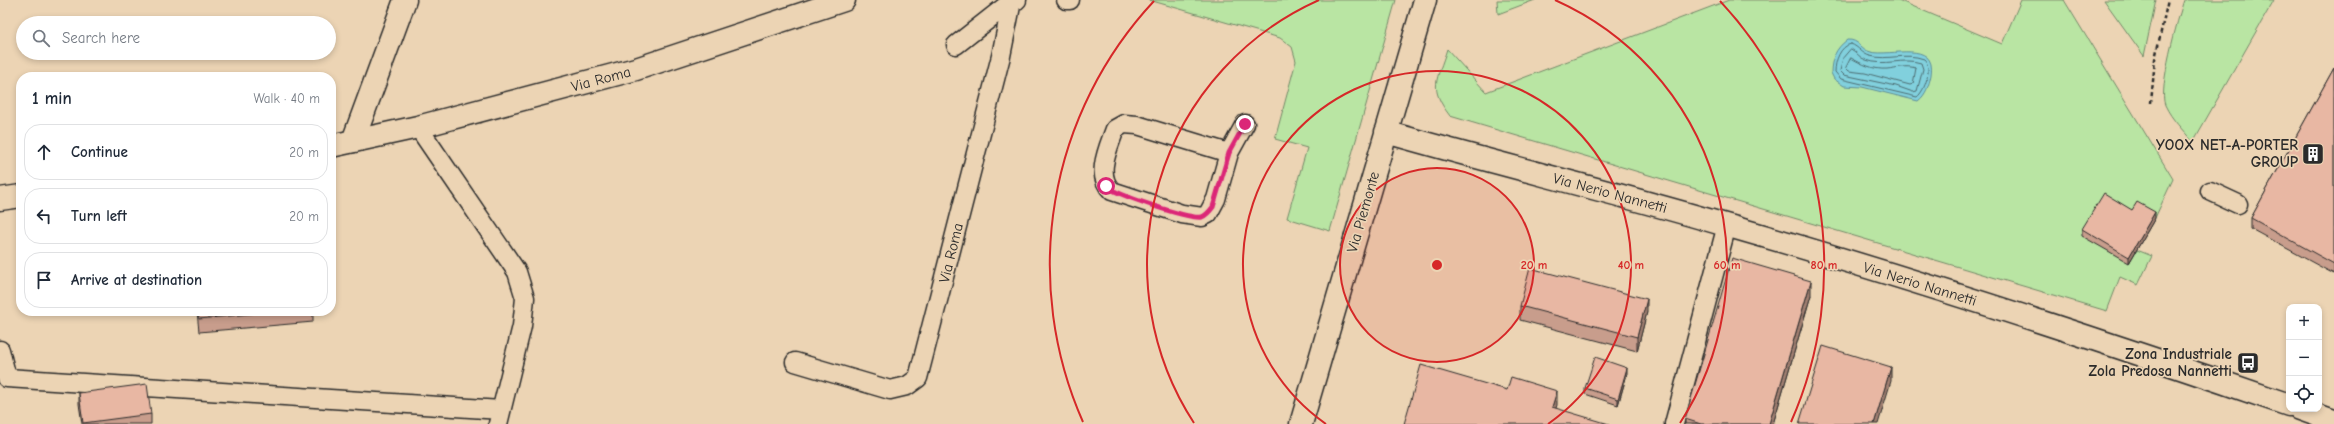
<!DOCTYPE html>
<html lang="en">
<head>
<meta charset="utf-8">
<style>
  body { margin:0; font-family:"Comic Neue",sans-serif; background:#f2f2f3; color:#1f2937 }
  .controls { position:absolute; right:12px; bottom:12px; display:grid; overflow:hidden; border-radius:8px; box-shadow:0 2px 6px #0003 }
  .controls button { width:36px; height:36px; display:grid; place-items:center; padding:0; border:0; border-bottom:1px solid #e0e1e3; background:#fff; color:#1f2937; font:20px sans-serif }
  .stop { position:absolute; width:12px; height:12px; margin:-9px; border:3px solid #db2777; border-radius:50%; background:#fff }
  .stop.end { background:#db2777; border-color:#fff; box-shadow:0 1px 4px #0008 }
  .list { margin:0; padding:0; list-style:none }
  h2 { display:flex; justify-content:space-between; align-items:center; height:52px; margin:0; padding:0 16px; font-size:17px }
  h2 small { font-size:13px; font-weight:400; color:#747a83 }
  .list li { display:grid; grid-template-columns:26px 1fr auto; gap:12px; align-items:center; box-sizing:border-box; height:56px; margin:0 8px 8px; padding:0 8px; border:1px solid #e0e1e3; border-radius:16px }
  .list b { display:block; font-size:15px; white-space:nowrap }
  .list em { font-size:13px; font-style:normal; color:#747a83 }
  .icon { flex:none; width:22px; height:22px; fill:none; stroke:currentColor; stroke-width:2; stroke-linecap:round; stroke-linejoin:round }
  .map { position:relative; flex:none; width:2334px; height:424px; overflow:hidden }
  .search { position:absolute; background:#fff; box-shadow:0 2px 6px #0003; left:16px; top:16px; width:320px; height:44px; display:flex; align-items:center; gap:10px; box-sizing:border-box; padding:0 14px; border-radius:22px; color:#747a83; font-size:15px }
  .panel { position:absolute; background:#fff; box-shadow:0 2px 6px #0003; left:16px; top:72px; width:320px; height:244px; border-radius:16px }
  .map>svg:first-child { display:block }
  .green { fill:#b9e5a3; stroke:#728867 }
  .water { fill:#81d0dd; stroke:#5f8e96 }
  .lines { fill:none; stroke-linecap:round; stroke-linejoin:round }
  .shore { stroke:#4d6d72; stroke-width:1 }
  .lane-casing { stroke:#2b2b2b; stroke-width:21 }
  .street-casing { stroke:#2b2b2b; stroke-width:25 }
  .secondary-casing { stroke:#2b2b2b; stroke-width:25 }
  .path { stroke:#2b2b2b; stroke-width:2.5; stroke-dasharray:4 3; stroke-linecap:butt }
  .lane { stroke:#ecd4b4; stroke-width:18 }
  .street { stroke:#ecd4b4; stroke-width:22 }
  .secondary { stroke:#ecd4b4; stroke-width:22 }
  .wall { fill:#c89d8c; stroke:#2b2b2b }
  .shaded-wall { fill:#a28072; stroke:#2b2b2b }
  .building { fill:#e8b7a3; stroke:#2b2b2b }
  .route { stroke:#db2777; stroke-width:5 }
  .ring { fill:none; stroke:#d62828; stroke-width:2 }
  .labels { text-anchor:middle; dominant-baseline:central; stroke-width:3.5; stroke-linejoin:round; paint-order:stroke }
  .street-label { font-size:15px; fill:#2b2b2b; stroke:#ecd4b4 }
  .poi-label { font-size:15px; font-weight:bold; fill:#2b2b2b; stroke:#ecd4b4; text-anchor:end }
  .centre { fill:#d62828; stroke:#ecd4b4; stroke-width:2 }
  .ring-label { font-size:12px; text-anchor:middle; font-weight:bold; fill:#d62828; stroke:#ecd4b4; stroke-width:3.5; stroke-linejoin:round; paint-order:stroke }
</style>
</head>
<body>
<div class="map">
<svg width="2334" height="424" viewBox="0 0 2334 424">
  <rect width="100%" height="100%" fill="#ecd4b4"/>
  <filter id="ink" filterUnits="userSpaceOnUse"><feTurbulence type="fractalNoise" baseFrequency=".025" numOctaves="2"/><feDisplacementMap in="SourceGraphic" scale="8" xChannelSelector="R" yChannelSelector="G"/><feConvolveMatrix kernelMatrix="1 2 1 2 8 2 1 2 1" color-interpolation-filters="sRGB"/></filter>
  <g filter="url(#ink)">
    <path class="green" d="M1149 0H1396L1330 231 1287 218 1307 148 1275 139 1296 61 1292 47 1280 38Z
      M1497 0H1535L1498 14Z
      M1729 0H1898L2002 44 2021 0H2064L2173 179 2155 218 2137 208 2129 263 2137 250 2152 256 2138 285 2120 277 2107 311 1450 116C1428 87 1437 81 1447 49L1486 92Z
      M2104 0H2156L2144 56Z
      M2184 0H2274L2193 142C2183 130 2172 120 2165 105 2158 89 2178 18 2184 0Z"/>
    <path class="water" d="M1847 40C1859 39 1861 50 1871 52 1890 57 1937 39 1931 75 1929 85 1926 95 1918 101L1862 87 1844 86 1834 79 1831 73C1831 59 1836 48 1847 40Z"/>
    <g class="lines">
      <path class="shore" d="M1851 44C1859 47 1862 54 1870 56 1888 61 1905 52 1924 59 1933 67 1925 91 1917 97L1841 79 1835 72C1835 61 1840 46 1851 44Z
        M1851 49C1857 52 1859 58 1866 60 1884 67 1903 57 1921 63L1923 69 1917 91 1913 92 1896 86 1844 75 1840 71 1843 58Z
        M1851 58C1862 64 1873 70 1887 69 1897 68 1905 65 1916 68L1913 84 1910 85 1865 73 1849 71 1846 68Z"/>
      <g class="lane-casing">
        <path id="lane" d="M1066 0H1070
          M956 45 1012 1 1017 0
          M418 127 517 272 525 298 522 326 498 424
          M1229 153 1216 199 1208 214 1202 217 1182 214 1112 191C1095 175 1108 149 1115 129L1124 124 1137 125 1229 153 1245 124
          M2210 191 2238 204
          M0 350 7 378 501 410
          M795 362 890 390 907 386 918 378 1001 56 1012 1
          M1674 424 1727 225"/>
      </g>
      <g class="street-casing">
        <path id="street" d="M1386 132C1500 165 1615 192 1729 226 1917 280 2104 341 2289 405
          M353 141 405 0
          M2300 409 2334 421
          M1301 424 1425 0"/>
      </g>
      <g class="secondary-casing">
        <path id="secondary" d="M331 146 418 127 636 69 844 0
          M0 199 21 196"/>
      </g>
      <path class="path" d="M2151 103 2155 59 2168 0"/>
      <use href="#lane" class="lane"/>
      <use href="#street" class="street"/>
      <use href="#secondary" class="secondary"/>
    </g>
    <path class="wall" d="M2334 68V274L2251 229V218Z
      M2132 210 2155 218 2129 263 2082 236V229Z
      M1811 295 1773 424H1685V419Z
      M1520 306 1647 312 1637 351 1520 320Z
      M197 311H313V322L199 332Z
      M1627 374 1618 405 1585 394V388Z
      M79 393 151 414V424H82L79 404Z"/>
    <path class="shaded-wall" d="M2155 212V218L2129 263V257Z
      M1811 281V295L1773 424H1769Z
      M1647 299V312L1637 351V337Z
      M1891 367V381L1878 424H1874Z
      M1627 368V374L1618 405V399Z
      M1557 391V405L1552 421V407Z"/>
    <path class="building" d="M2334 68V264L2251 218Z
      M2104 193 2132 210 2137 202 2155 212 2129 257 2082 229Z
      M1732 258 1811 281 1769 424H1701L1685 419Z
      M1530 268 1647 299 1637 337 1520 306Z
      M198 311H279L199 319Z
      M1823 346 1891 367 1874 424H1799Z
      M1595 357 1627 368 1618 399 1585 388Z
      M1421 365 1507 390 1511 377 1557 391 1552 407 1609 424H1404Z
      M147 384 151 414 83 423 79 393Z"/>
  </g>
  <g class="lines" filter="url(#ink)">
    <path class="route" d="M1106 186C1115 194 1190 220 1202 217 1207 215 1210 211 1213 207L1229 153 1245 124"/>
  </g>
  <circle cx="1437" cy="265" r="97" fill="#d62828" fill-opacity=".12"/>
  <g class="ring">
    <circle cx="1437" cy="265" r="97"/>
    <path d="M1326 424A194 194 0 1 1 1548 424"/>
    <path d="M1194 423A290 290 0 0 1 1319 0M1555 0A290 290 0 0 1 1680 423"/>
    <path d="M1083 422A387 387 0 0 1 1154 1M1720 1A387 387 0 0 1 1791 422"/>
  </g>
  <defs>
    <g id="building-square" transform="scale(1.15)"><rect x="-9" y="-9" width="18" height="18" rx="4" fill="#2b2b2b" stroke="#ecd4b4"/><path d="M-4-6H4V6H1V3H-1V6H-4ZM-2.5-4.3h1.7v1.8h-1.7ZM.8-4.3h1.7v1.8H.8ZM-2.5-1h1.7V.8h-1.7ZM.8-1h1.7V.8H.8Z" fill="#fff"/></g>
    <g id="bus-square" transform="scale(1.15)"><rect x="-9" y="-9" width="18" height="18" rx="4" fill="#2b2b2b" stroke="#ecd4b4"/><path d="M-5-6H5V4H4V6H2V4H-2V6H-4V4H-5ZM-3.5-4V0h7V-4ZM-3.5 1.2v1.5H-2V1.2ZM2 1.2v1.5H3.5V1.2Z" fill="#fff"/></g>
  </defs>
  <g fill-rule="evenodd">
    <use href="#building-square" x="2313" y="154"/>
    <use href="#bus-square" x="2248" y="363"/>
  </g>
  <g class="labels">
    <g class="street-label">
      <text transform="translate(601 79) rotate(-15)">Via Roma</text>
      <text transform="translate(1610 193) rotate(15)">Via Nerio Nannetti</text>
      <text transform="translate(1363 212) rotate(-74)">Via Piemonte</text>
      <text transform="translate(951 253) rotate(-76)">Via Roma</text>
      <text transform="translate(1920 284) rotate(17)">Via Nerio Nannetti</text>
    </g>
    <g class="poi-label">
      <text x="2298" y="145">YOOX NET-A-PORTER<tspan x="2298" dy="17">GROUP</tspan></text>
      <text x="2232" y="354">Zona Industriale<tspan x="2232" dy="17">Zola Predosa Nannetti</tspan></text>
    </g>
  </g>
  <circle cx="1437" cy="265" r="6" class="centre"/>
  <g class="ring-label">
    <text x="1534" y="269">20 m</text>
    <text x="1631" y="269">40 m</text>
    <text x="1727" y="269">60 m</text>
    <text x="1824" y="269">80 m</text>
  </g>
</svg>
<div class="controls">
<button>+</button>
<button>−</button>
<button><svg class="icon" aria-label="locate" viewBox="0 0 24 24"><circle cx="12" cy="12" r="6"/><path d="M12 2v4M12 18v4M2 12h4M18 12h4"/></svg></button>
</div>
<div class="stop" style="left:1106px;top:186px"></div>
<div class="stop end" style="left:1245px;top:124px"></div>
<div class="search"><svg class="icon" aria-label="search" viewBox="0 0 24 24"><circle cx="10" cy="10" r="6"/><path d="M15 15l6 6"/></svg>Search here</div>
<section class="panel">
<h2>1 min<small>Walk · 40 m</small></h2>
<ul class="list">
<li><svg class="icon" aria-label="ahead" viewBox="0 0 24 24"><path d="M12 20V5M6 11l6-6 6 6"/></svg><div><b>Continue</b></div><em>20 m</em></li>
<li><svg class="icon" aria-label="left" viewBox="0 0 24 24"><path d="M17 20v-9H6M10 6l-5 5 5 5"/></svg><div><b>Turn left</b></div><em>20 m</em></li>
<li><svg class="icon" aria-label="arrive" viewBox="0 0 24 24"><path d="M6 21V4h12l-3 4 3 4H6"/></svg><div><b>Arrive at destination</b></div></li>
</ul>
</section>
</div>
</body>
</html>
